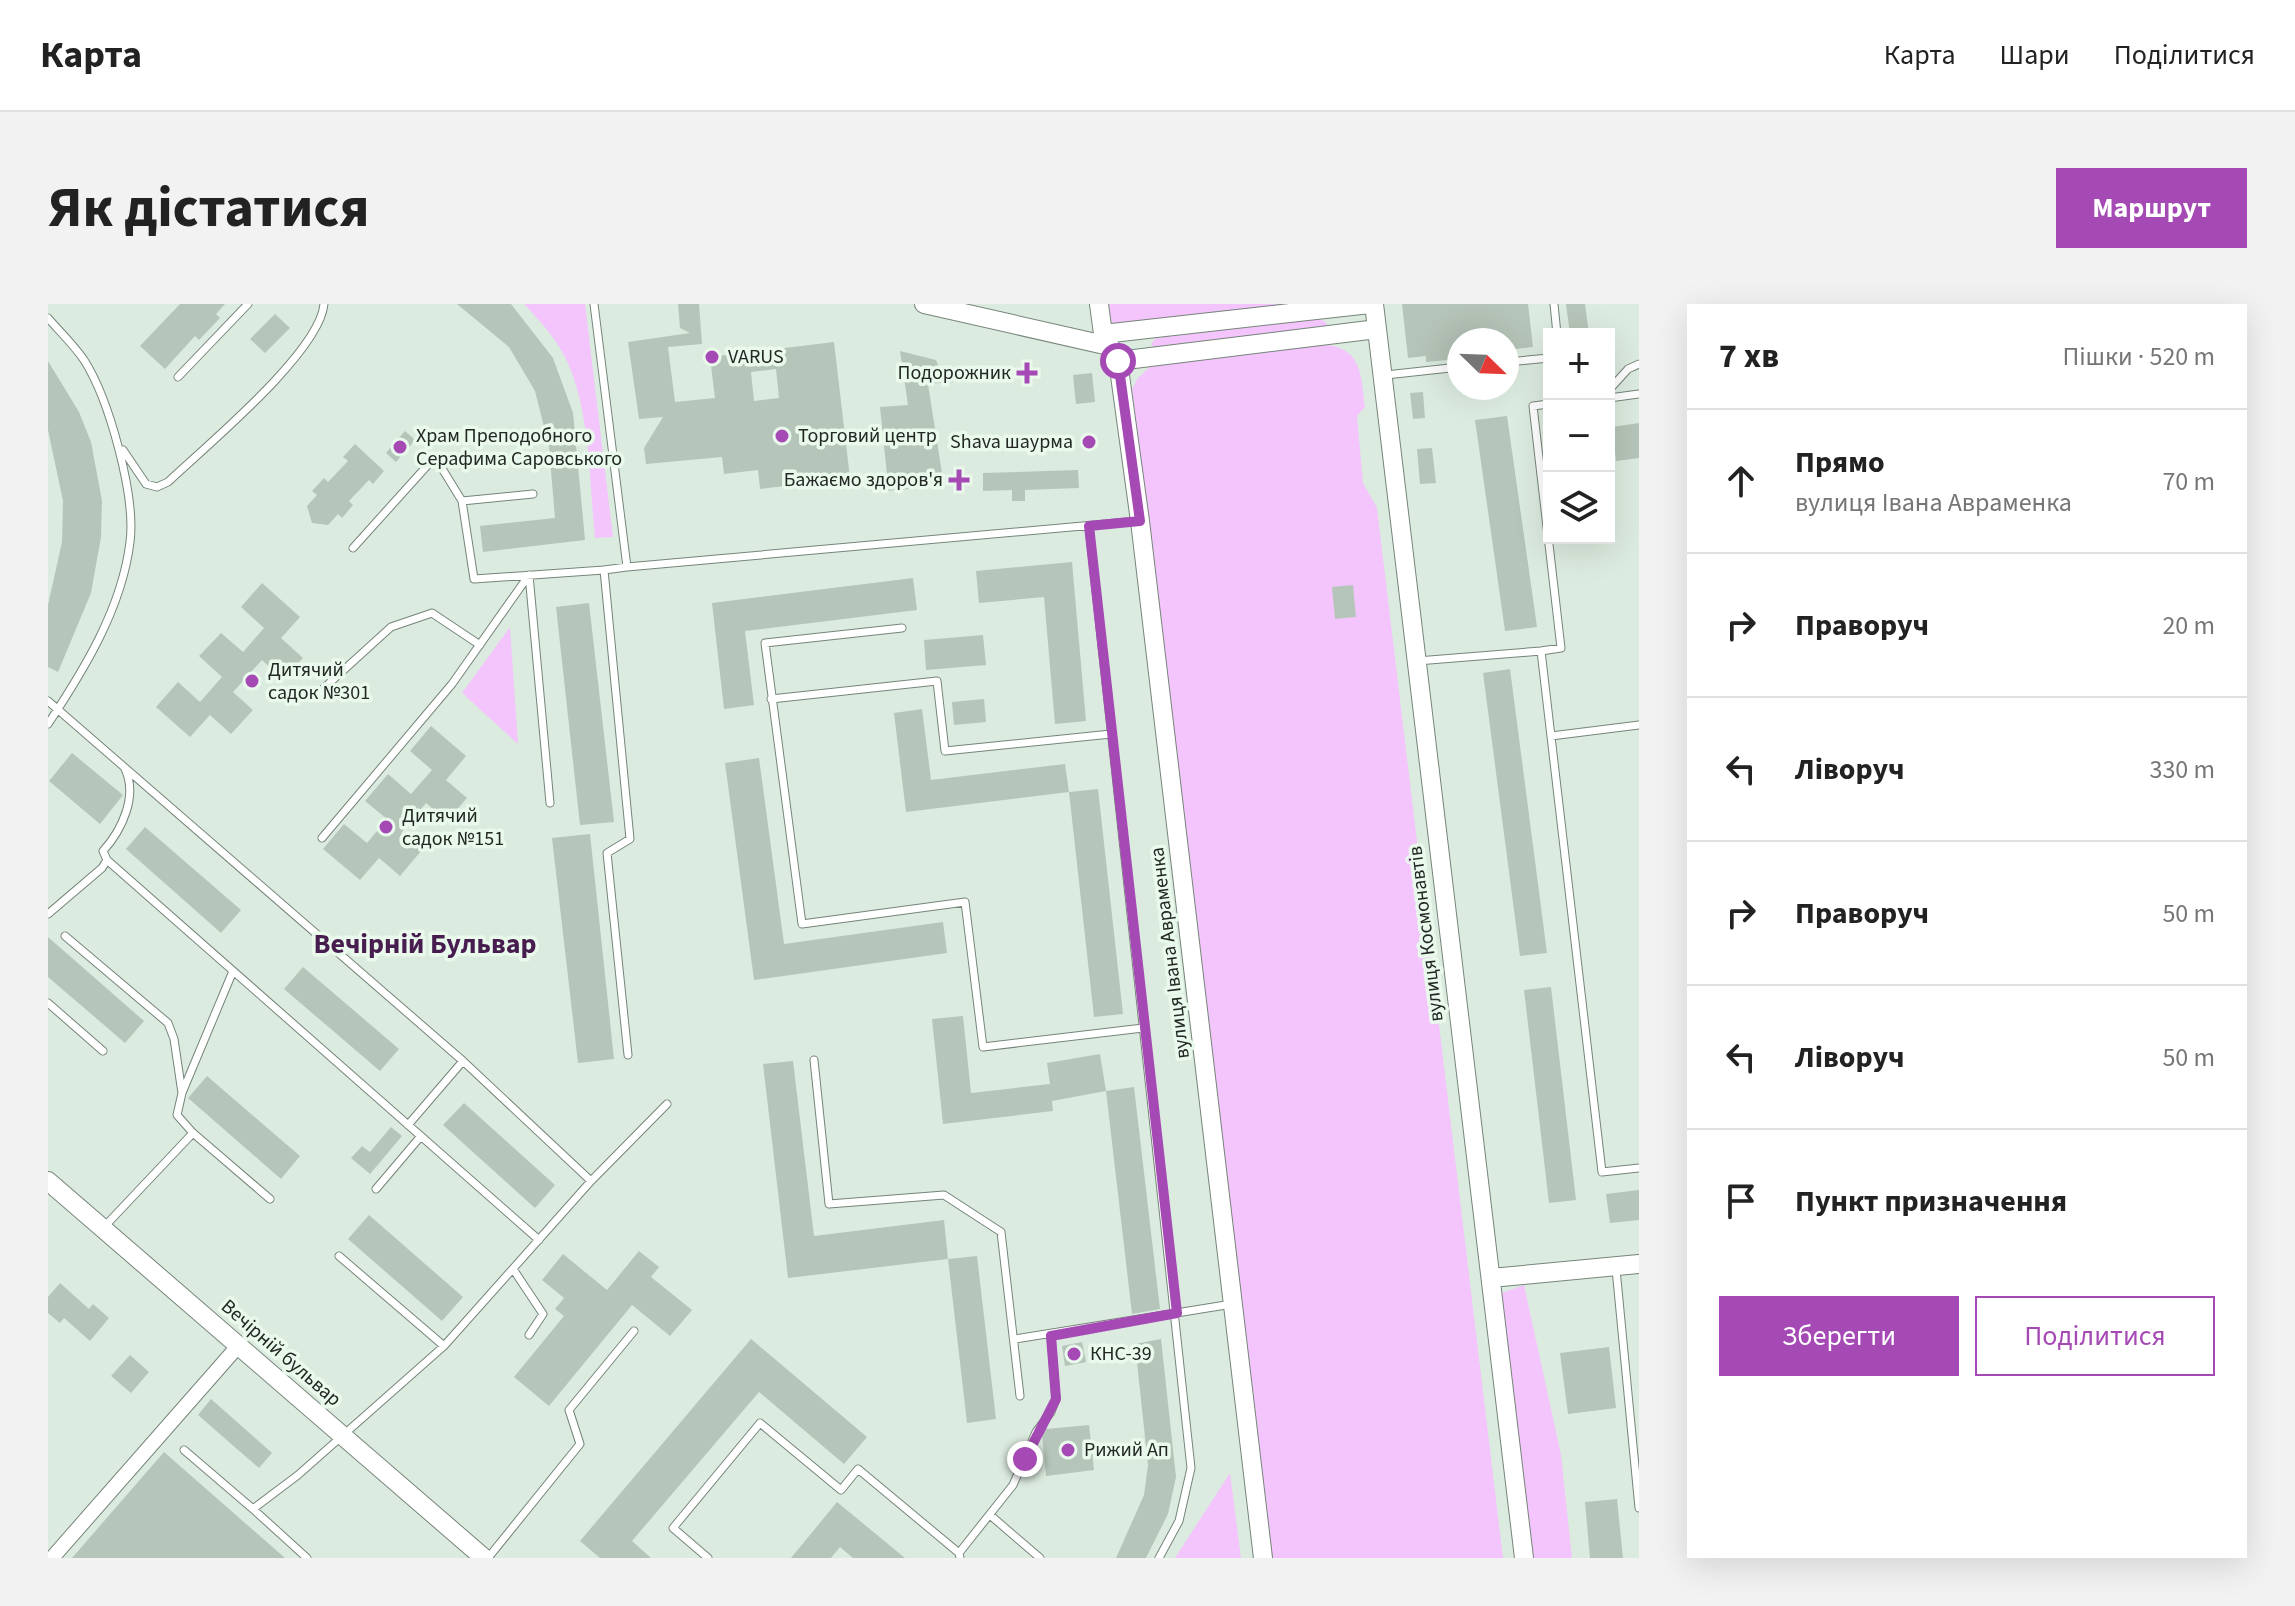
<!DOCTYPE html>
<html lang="uk">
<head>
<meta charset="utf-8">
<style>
  body { margin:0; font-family:"Source Sans 3",sans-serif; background:#f2f2f2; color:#222 }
  .controls { position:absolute; right:24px; top:24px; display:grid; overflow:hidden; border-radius:0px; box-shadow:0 8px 32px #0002 }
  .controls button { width:72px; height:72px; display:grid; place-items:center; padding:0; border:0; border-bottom:2px solid #e0e0e0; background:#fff; color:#222; font:40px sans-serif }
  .compass { position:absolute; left:1399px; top:24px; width:72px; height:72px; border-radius:50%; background:#fff; box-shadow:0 8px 32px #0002; rotate:113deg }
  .stop { position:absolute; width:24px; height:24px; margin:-18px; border:6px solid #a54ab5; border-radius:50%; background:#fff }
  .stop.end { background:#a54ab5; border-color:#fff; box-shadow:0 2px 8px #0008 }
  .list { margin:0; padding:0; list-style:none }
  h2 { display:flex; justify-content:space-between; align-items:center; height:104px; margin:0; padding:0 32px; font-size:34px }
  h2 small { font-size:26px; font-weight:400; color:#767676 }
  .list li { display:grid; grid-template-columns:52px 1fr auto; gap:24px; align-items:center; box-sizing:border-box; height:144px; padding:0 32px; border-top:2px solid #e0e0e0 }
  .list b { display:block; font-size:30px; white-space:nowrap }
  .list p { margin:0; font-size:26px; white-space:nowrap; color:#767676 }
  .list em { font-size:26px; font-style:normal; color:#767676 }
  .actions { display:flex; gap:16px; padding:24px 32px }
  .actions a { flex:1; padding:18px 0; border:2px solid #a54ab5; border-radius:0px; text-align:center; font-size:28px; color:#a54ab5 }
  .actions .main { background:#a54ab5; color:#fff }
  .icon { flex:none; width:44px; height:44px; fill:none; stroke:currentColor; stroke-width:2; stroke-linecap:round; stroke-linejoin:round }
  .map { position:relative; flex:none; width:1591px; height:1254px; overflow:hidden; border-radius:0px }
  header { display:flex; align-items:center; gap:48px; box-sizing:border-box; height:112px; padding:0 40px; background:#fff; border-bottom:2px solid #e0e0e0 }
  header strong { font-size:38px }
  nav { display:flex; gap:44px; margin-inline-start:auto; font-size:28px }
  .intro { display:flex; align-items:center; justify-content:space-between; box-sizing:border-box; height:192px; padding:0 48px }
  h1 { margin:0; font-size:56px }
  .button { padding:20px 36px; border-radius:0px; background:#a54ab5; color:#fff; font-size:28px; font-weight:700 }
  main { display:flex; gap:48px; padding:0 48px }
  aside { flex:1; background:#fff; border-radius:0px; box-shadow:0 8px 32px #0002 }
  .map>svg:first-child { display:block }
  .green { fill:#f3c5fc }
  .building { fill:#b6c5b9; fill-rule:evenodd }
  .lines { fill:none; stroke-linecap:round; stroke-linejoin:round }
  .lane-casing { stroke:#768479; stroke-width:9 }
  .street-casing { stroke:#768479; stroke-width:16 }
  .secondary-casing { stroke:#768479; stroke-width:20 }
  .lane { stroke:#fff; stroke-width:7 }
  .street { stroke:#fff; stroke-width:14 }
  .secondary { stroke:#fff; stroke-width:18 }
  .route { stroke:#a54ab5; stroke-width:10 }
  .poi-dot { fill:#a54ab5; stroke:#e9f9ec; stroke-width:3 }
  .labels { text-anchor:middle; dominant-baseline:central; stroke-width:7; stroke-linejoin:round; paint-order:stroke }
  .poi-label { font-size:20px; fill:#232824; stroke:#e9f9ec; text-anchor:start }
  .street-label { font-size:20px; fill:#232824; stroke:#e9f9ec }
  .district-label { font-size:28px; font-weight:bold; fill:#471c4f; stroke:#e9f9ec }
</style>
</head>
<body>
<header>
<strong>Карта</strong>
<nav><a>Карта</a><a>Шари</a><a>Поділитися</a></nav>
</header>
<div class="intro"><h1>Як дістатися</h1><a class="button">Маршрут</a></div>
<main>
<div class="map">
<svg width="1591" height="1254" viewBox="0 0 1591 1254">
  <rect width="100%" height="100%" fill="#dcebdf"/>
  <path class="green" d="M476 0H537L565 233 547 234C541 176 543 106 517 53 507 33 491 16 476 0Z
    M1051 0H1322L1055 30Z
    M1272 15 1279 19 1278 24 1105 44 1103 40 1108 34Z
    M1271 40C1314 42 1313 69 1317 103L1309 112 1315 179 1329 204 1455 1254H1221L1084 85 1090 74 1103 62Z
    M462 323 470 440 414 389Z
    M1476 981 1513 1151 1524 1254H1479L1451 990Z
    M1182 1169 1193 1254H1127Z"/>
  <path class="building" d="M132 0H177L168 10 172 14 151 36 147 32 117 65 92 42Z
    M409 0H463L505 54 525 109 537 236 435 248 432 222 507 214 501 143 487 87 461 43Z
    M630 0H651L654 40 620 43 627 98 667 94 662 53 786 38 802 174 712 185 710 166 676 170 674 153 598 160 596 144 615 113 591 115 580 38 642 29 632 24ZM728 65 731 94 706 97 703 68Z
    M1354 0H1480L1485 43 1459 46V36H1411V55L1378 58V52L1360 54Z
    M1518 0H1537L1541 30H1522Z
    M227 10 242 24 217 49 202 35Z
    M852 47 888 56 892 66 904 65 905 78 880 80 896 182 824 188 822 174 839 171 832 103 860 101Z
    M0 57 31 108 43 138 54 197 53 233 43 289 10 368 0 363V301L14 238 15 197 0 126Z
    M1044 69 1047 98 1028 100 1025 71Z
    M1375 88 1377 114 1365 115 1362 89Z
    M1459 112 1489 323 1457 327 1427 116Z
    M1591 119V154L1568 157 1564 123Z
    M357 127 367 136 348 158 338 149Z
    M307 140 336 167 325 180 321 176 301 197 305 201 294 214 290 210 280 221 264 219 259 202 269 191 264 187 276 174 280 178 300 157 295 153Z
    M1384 144 1388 179 1372 180 1369 145Z
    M1030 166 1031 184 977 186V197H964V186L935 187V169Z
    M1024 258 1038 417 1007 420 996 293 931 299 928 267Z
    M865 274 869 306 697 327 706 401 676 405 664 299Z
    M214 279 252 313 233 334 255 354 235 376 214 356 185 388 205 406 183 430 162 411 142 433 108 403 130 378 152 398 174 373 151 352 173 329 195 348 216 324 193 303Z
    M1305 281 1308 313 1287 315 1284 283Z
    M541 299 566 518 532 521 508 303Z
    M935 331 938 361 878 366 876 336Z
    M1462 365 1499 649 1472 652 1435 369Z
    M936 395 938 418 906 421 904 398Z
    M874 405 883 476 1017 460 1021 488 858 508 846 409Z
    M383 422 418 452 398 476 419 494 399 517 378 499 353 529 374 546 352 572 331 554 312 576 275 545 296 520 319 539 339 515 317 497 340 470 363 490 384 466 362 447Z
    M24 449 75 491 52 520 1 477Z
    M711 454 736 640 895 618 899 649 706 676 677 459Z
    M1050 485 1075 710 1046 713 1021 488Z
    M97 523 193 606 173 629 78 545Z
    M542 530 566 755 530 759 504 534Z
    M0 633 96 717 77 739 0 673Z
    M255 663 351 745 332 767 236 685Z
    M1503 683 1528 896 1501 899 1476 686Z
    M915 712 923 789 1002 780 999 759 1052 750 1058 787 1004 797 1005 807 895 820 884 715Z
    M745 757 766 932 896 916 900 955 740 974 715 760Z
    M159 772 252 852 233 875 140 794Z
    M1086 783 1112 1005 1084 1010 1058 787Z
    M416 799 507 881 487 904 395 821Z
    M343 823 354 832 322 870 303 854 314 842 322 848Z
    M1591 886V916L1562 919 1558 890Z
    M321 911 415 993 394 1017 300 935Z
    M591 947 611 963 603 973 644 1006 622 1032 584 1001 501 1102 466 1073 516 1012 507 1005 516 994 494 976 515 950 559 986Z
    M929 952 948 1115 919 1119 900 955Z
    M12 979 41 1005 45 1000 61 1014 42 1037 16 1014 12 1019 0 1009V993Z
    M703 1035 819 1133 796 1160 711 1088 584 1237 603 1254H552L532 1237Z
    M1113 1035 1128 1173 1120 1210 1098 1254H1068L1096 1191 1100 1161 1087 1040Z
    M1034 1038 1038 1058 1017 1062 1014 1042Z
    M1561 1043 1568 1104 1520 1110 1512 1049Z
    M82 1051 101 1068 83 1089 63 1072Z
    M163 1095 224 1149 211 1164 150 1111Z
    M1041 1121 1046 1166 998 1172 994 1131 998 1125Z
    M116 1148 237 1254H24Z
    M1569 1195 1575 1254H1542L1537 1198Z
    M789 1198 857 1254H805L792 1243 783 1254H743Z"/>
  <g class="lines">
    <g class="lane-casing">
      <path id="lane" d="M546 0 579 263 556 266 582 535 559 549 580 751
        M1506 0 1509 30
        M0 14C12 28 26 41 36 56 61 95 88 192 82 238 74 304 36 366 0 420
        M1459 58 1501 54
        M1338 71 1411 63
        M130 73 200 0
        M1561 86 1580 65 1591 60
        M1561 94 1591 90
        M75 146 98 180 109 183 120 178C158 142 272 48 276 0
        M485 190 414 197 426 275 556 266
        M1041 222 1143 1164 1131 1217 1111 1254
        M305 244 387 153 414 197
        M579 263 1090 217
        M854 324 717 339 754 620 917 598 935 743 1095 724
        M1493 347 1513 344 1485 102 1501 100
        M1369 357 1493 347 1554 868 1591 864
        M266 393 343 323 384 309 432 341
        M723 395 889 377 897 447 1063 430
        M0 397 415 757 360 821
        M1503 432 1591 421
        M274 534 404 380 481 271 502 499
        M59 556 491 936
        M0 610 54 564 59 556 55 547C74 526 90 492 77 465
        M17 632 120 719 126 735 134 789
        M0 699 55 747
        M766 756 781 900 896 891 953 928 972 1092
        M145 829 129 811 134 789 185 667
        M543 877 619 800
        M328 885 373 832
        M57 922 145 829 222 895
        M291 952 396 1042
        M465 965 495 1010 481 1031
        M1568 965 1591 1204
        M967 1035 1184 1000
        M136 1146 205 1205
        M942 1211 992 1254
        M911 1249 965 1181 988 1128 1003 1108 1008 1095 1003 1032
        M259 1254 205 1205 250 1171 396 1042 543 877 415 757
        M440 1254 532 1140 521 1106 586 1027
        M660 1254 625 1224 712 1119 793 1186 810 1165 911 1249 912 1254"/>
    </g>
    <g class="street-casing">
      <path id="street" d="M4 1254 191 1041"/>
    </g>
    <g class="secondary-casing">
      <path id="secondary" d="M876 0 1061 42
        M1051 0 1055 30 1070 57 1092 217 1215 1254
        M1326 0 1476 1254
        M1055 30 1322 0
        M1070 57 1329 25
        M0 877 436 1254
        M1443 974 1591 960"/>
    </g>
    <use href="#lane" class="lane"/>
    <use href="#street" class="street"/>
    <use href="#secondary" class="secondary"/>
  </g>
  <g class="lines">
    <path class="route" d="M977 1155 1008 1095 1003 1032 1129 1009 1041 222 1092 217 1070 57"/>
  </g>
  <g class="poi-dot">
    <circle cx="664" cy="53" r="8"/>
    <path d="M975 57h8v8h8v8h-8v8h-8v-8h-8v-8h8z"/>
    <circle cx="734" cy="132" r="8"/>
    <circle cx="1041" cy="138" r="8"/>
    <circle cx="352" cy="143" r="8"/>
    <path d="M907 164h8v8h8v8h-8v8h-8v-8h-8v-8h8z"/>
    <circle cx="204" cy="377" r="8"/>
    <circle cx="338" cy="523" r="8"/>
    <circle cx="1026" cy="1050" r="8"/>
    <circle cx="1020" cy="1146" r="8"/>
  </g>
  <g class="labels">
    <g class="poi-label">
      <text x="680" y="53">VARUS</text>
      <text x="963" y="69" text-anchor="end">Подорожник</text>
      <text x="368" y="132">Храм Преподобного<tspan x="368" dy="23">Серафима Саровського</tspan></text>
      <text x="750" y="132">Торговий центр</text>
      <text x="1025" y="138" text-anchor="end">Shava шаурма</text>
      <text x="895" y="176" text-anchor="end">Бажаємо здоров'я</text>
      <text x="220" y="366">Дитячий<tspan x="220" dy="23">садок №301</tspan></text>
      <text x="354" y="512">Дитячий<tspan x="354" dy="23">садок №151</tspan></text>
      <text x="1042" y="1050">КНС-39</text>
      <text x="1036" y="1146">Рижий Ап</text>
    </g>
    <g class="street-label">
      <text transform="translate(1378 630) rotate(-97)">вулиця Космонавтів</text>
      <text transform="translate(1122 649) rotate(-97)">вулиця Івана Авраменка</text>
      <text transform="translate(233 1049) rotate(41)">Вечірній бульвар</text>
    </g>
    <g class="district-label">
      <text x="377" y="640">Вечірній Бульвар</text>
    </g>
  </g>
</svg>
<div class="controls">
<button>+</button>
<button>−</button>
<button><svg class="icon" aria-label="layers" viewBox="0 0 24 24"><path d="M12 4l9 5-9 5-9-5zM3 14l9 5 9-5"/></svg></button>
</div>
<svg class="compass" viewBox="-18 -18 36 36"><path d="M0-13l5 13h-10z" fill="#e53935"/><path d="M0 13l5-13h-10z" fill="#767676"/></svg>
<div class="stop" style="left:1070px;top:57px"></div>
<div class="stop end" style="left:977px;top:1155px"></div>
</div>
<aside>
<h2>7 хв<small>Пішки · 520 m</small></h2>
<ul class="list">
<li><svg class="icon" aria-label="ahead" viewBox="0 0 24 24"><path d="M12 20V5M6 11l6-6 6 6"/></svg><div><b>Прямо</b><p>вулиця Івана Авраменка</p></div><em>70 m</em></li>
<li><svg class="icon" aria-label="right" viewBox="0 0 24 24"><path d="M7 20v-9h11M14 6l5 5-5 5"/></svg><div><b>Праворуч</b></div><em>20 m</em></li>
<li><svg class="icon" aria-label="left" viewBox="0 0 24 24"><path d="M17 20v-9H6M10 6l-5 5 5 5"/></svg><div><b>Ліворуч</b></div><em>330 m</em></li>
<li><svg class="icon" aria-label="right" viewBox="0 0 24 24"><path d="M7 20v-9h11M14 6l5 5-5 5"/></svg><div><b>Праворуч</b></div><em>50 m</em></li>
<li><svg class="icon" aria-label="left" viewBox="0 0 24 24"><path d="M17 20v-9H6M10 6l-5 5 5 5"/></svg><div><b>Ліворуч</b></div><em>50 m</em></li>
<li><svg class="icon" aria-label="arrive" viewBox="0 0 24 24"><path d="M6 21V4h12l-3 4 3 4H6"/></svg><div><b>Пункт призначення</b></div></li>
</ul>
<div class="actions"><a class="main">Зберегти</a><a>Поділитися</a></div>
</aside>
</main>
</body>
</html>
